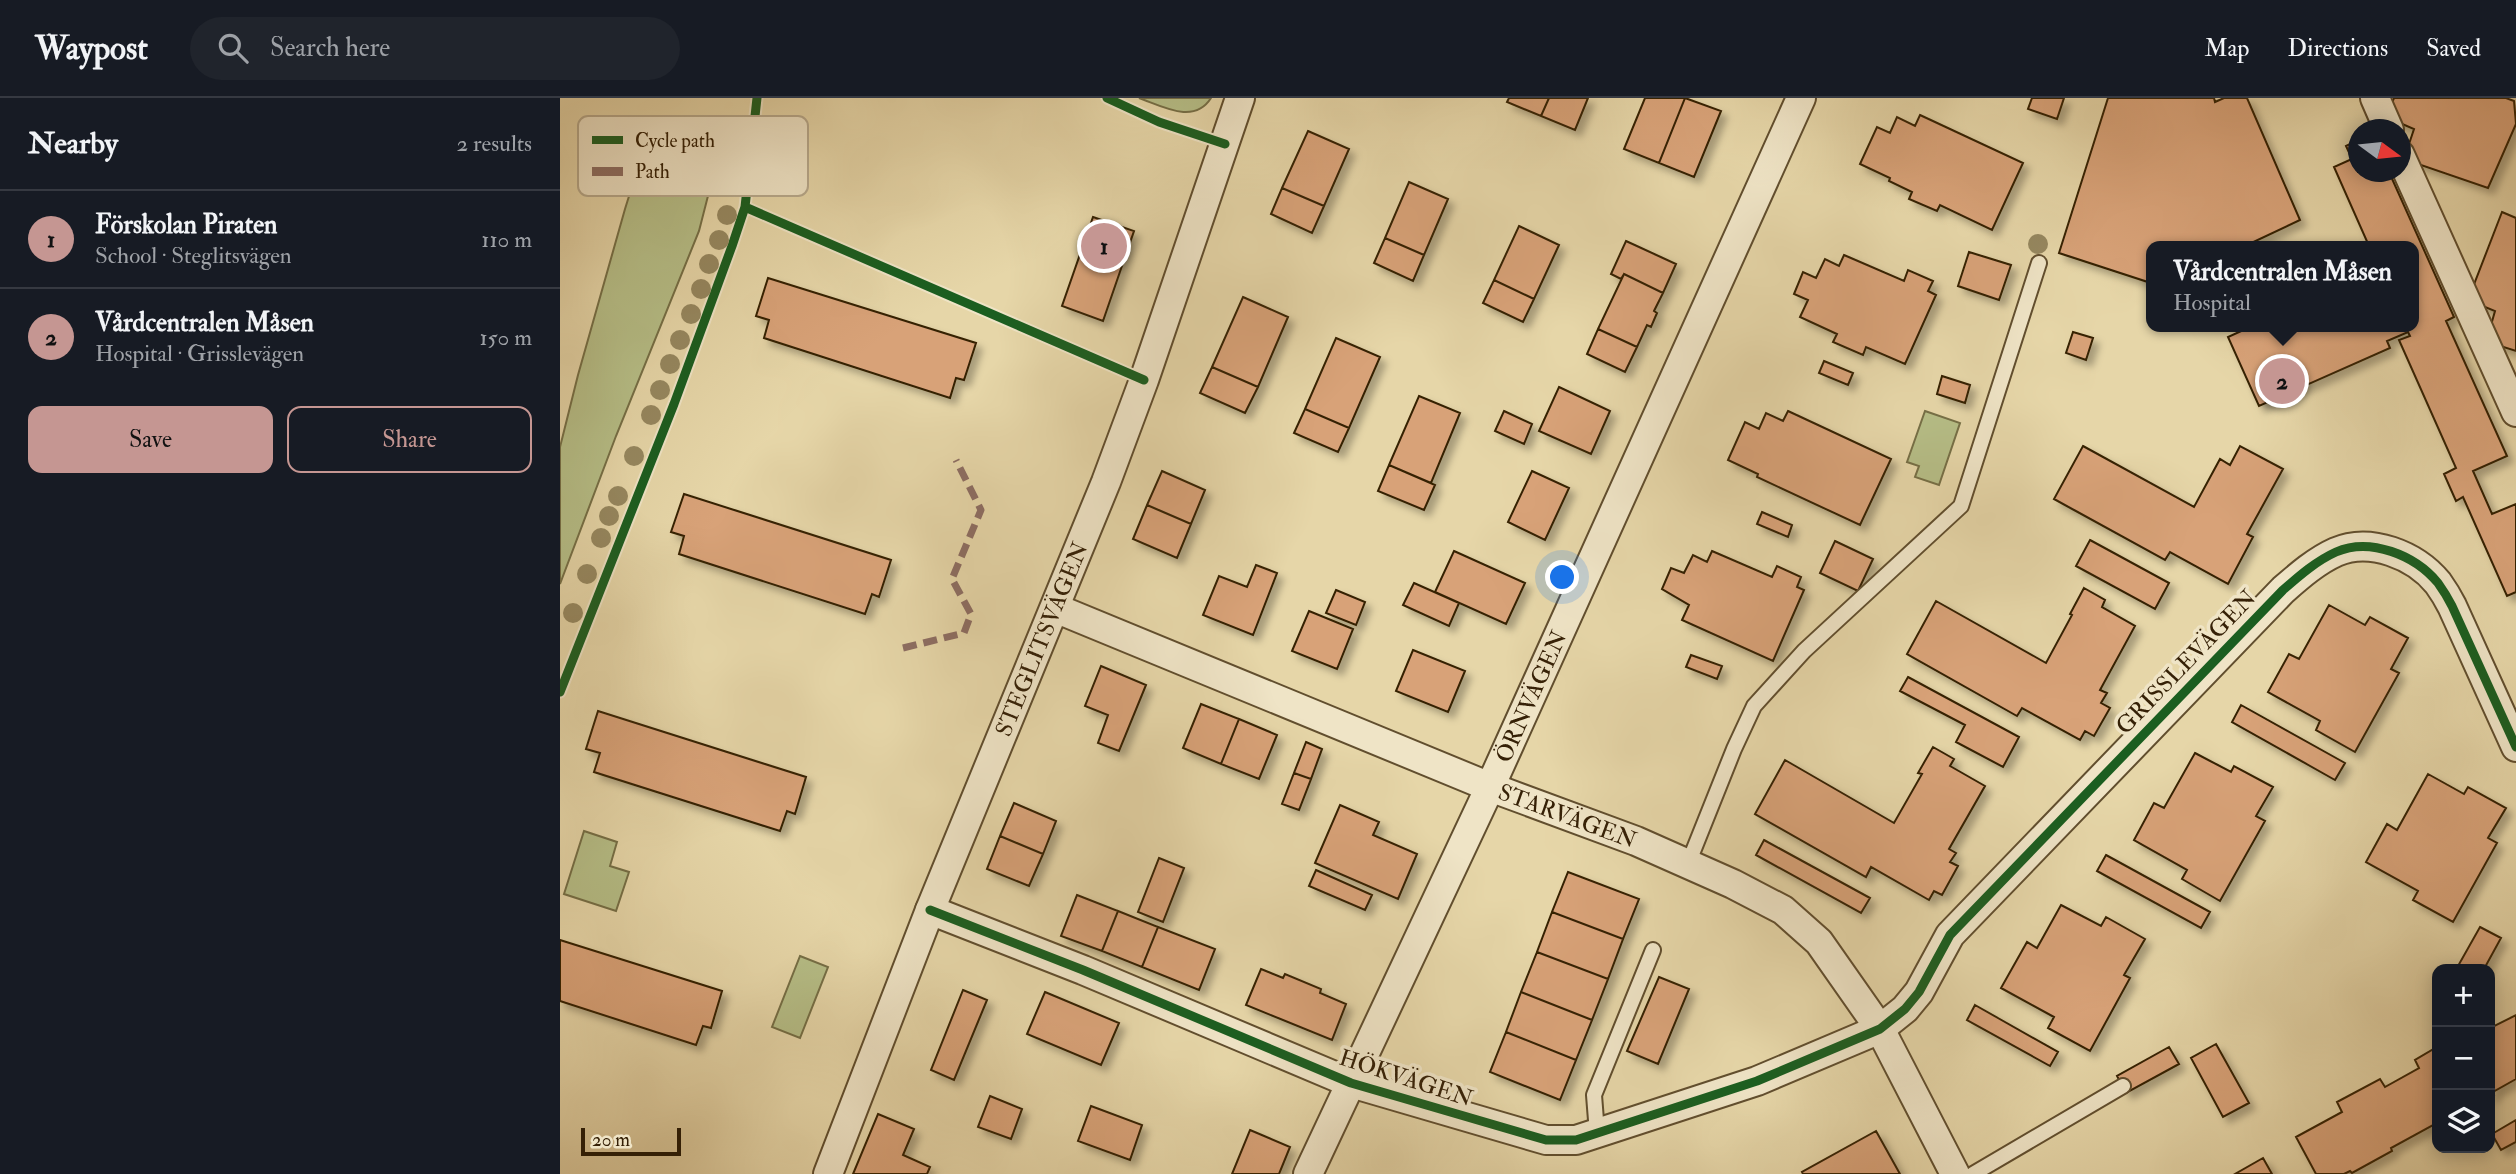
<!DOCTYPE html>
<html lang="en">
<head>
<meta charset="utf-8">
<style>
  body { margin:0; font-family:"IM FELL Double Pica",serif; background:#20242c; color:#f1f3f6 }
  .controls { position:absolute; right:21px; bottom:21px; display:grid; overflow:hidden; border-radius:14px; box-shadow:0 4px 18px #0003 }
  .controls button { width:63px; height:63px; display:grid; place-items:center; padding:0; border:0; border-bottom:2px solid #363941; background:#171b24; color:#f1f3f6; font:35px sans-serif }
  .compass { position:absolute; left:1788px; top:21px; width:63px; height:63px; border-radius:50%; background:#171b24; box-shadow:0 4px 18px #0003; rotate:105deg }
  .scale { position:absolute; left:21px; bottom:18px; width:100px; box-sizing:border-box; padding-left:7px; border:4px solid #352006; border-top:0; font-size:19px; line-height:24px; white-space:nowrap; color:#352006; -webkit-text-stroke:5px #efe4c6; paint-order:stroke }
  .you { position:absolute; left:1003px; top:480px; width:24px; height:24px; margin:-18px; border:5px solid #fff; border-radius:50%; background:#1a73e8; box-shadow:0 0 0 10px #1a73e833 }
  .badge { display:grid; place-items:center; width:46px; height:46px; border-radius:50%; background:#c59692; color:#111; font-size:23px; font-weight:700 }
  .pin { position:absolute; translate:-50% -50%; border:4px solid #fff; box-shadow:0 2px 7px #0006 }
  .popup { position:absolute; left:1586px; top:143px; width:273px; height:91px; box-sizing:border-box; display:grid; place-content:center; border-radius:14px; background:#171b24; filter:drop-shadow(0 2px 5px #0005); font-size:23px; white-space:nowrap; color:#9ea1a6 }
  .popup b { font-size:26px; color:#f1f3f6 }
  .popup::after { content:''; position:absolute; left:50%; top:100%; margin-left:-14px; border:14px solid transparent; border-top-color:#171b24 }
  .list { margin:0; padding:0; list-style:none }
  h2 { display:flex; justify-content:space-between; align-items:center; height:91px; margin:0; padding:0 28px; font-size:30px }
  h2 small { font-size:23px; font-weight:400; color:#9ea1a6 }
  .list li { display:grid; grid-template-columns:46px 1fr auto; gap:21px; align-items:center; box-sizing:border-box; height:98px; padding:0 28px; border-top:2px solid #363941 }
  .list b { display:block; font-size:26px; white-space:nowrap }
  .list p { margin:0; font-size:23px; white-space:nowrap; color:#9ea1a6 }
  .list em { font-size:23px; font-style:normal; color:#9ea1a6 }
  .actions { display:flex; gap:14px; padding:21px 28px }
  .actions a { flex:1; padding:16px 0; border:2px solid #c59692; border-radius:14px; text-align:center; font-size:24px; color:#c59692 }
  .actions .main { background:#c59692; color:#111 }
  .icon { flex:none; width:38px; height:38px; fill:none; stroke:currentColor; stroke-width:2; stroke-linecap:round; stroke-linejoin:round }
  .map { position:relative; flex:none; width:1956px; height:1076px; overflow:hidden }
  header { display:flex; align-items:center; gap:42px; box-sizing:border-box; height:98px; padding:0 35px; background:#171b24; border-bottom:2px solid #363941 }
  header strong { font-size:33px }
  nav { display:flex; gap:38px; margin-inline-start:auto; font-size:24px }
  .search { width:490px; height:63px; background:#20242c; display:flex; align-items:center; gap:18px; box-sizing:border-box; padding:0 24px; border-radius:38px; color:#9ea1a6; font-size:26px }
  main { display:flex }
  aside { flex:1; background:#171b24 }
  .map>svg:first-child { display:block }
  .green { fill:#b6be87; stroke:#766f46; stroke-width:2 }
  .building { fill:#d8a278; stroke:#352006; stroke-width:2; filter:url(#shadow) }
  .lines { fill:none; stroke-linecap:round; stroke-linejoin:round }
  .lane-casing { stroke:#614e2e; stroke-width:18 }
  .street-casing { stroke:#614e2e; stroke-width:32 }
  .lane { stroke:#efe4c6; stroke-width:14 }
  .street { stroke:#efe4c6; stroke-width:28 }
  .quiet { stroke:#8d6e63; stroke-width:7; stroke-dasharray:14 7; stroke-linecap:butt }
  .cycleway-casing { stroke:#efe4c6; stroke-width:13 }
  .cycleway { stroke:#1b5e20; stroke-width:9 }
  .tree { fill:#968860 }
  .labels { text-anchor:middle; dominant-baseline:central; stroke-width:7; stroke-linejoin:round; paint-order:stroke }
  .street-label { font-size:23px; fill:#352006; stroke:#efe4c6 }
  .key { fill:#efe4c6; stroke:#b7a98c; stroke-width:2 }
  .key-label { font-size:19px; fill:#352006 }
</style>
</head>
<body>
<header>
<strong>Waypost</strong>
<div class="search"><svg class="icon" aria-label="search" viewBox="0 0 24 24"><circle cx="10" cy="10" r="6"/><path d="M15 15l6 6"/></svg>Search here</div>
<nav><a>Map</a><a>Directions</a><a>Saved</a></nav>
</header>
<main>
<aside>
<h2>Nearby<small>2 results</small></h2>
<ul class="list">
<li><span class="badge">1</span><div><b>Förskolan Piraten</b><p>School · Steglitsvägen</p></div><em>110 m</em></li>
<li><span class="badge">2</span><div><b>Vårdcentralen Måsen</b><p>Hospital · Grisslevägen</p></div><em>150 m</em></li>
</ul>
<div class="actions"><a class="main">Save</a><a>Share</a></div>
</aside>
<div class="map">
<svg width="1956" height="1076" viewBox="0 0 1956 1076">
  <defs>
    <filter id="shadow"><feDropShadow dx="6" dy="6" stdDeviation="3.5" flood-color="#0004"/></filter>
  </defs>
  <rect width="100%" height="100%" fill="#e6d6a8"/>
  <filter id="stains"><feTurbulence type="fractalNoise" baseFrequency=".00286" numOctaves="4"/><feColorMatrix values="0 0 0 0 .2 0 0 0 0 .09 0 0 0 0 .02 0 0 0 .5 -.17"/></filter>
  <radialGradient id="worn" r=".72"><stop offset=".6" stop-color="#630" stop-opacity="0"/><stop offset="1" stop-color="#630" stop-opacity=".3"/></radialGradient>
  <path class="green" d="M579 0H651C634 27 602 8 579 0Z
    M97 24C120 24 142 26 162 40L160 51 139 133 56 338 0 486V349L18 277 65 111 84 50Z
    M1365 313 1400 325 1379 387 1355 379 1359 368 1347 364Z
    M24 733 57 744 50 768 69 774 56 813 4 796Z
    M240 858 268 869 240 940 212 929Z"/>
  <path class="building" d="M949 0H989L981 18 947 4Z
    M989 0H1028L1015 32 981 18Z
    M1085 0H1125L1099 65 1064 51Z
    M1125 0 1161 13 1134 79 1099 65Z
    M1472 0H1504L1497 21 1468 11Z
    M1548 0H1654L1655 4 1664 0H1687L1740 122 1685 148H1591V185L1499 155Z
    M1834 0H1946L1954 3 1956 26 1928 90 1855 65 1847 52 1854 31 1826 19Z
    M1360 17 1463 65 1432 132 1380 107 1377 113 1349 101 1352 94 1329 83 1330 80 1300 66 1317 29 1330 35 1337 19 1355 28Z
    M748 33 789 51 764 108 722 90Z
    M1798 42V74H1829L1894 219 1886 223 1947 358 1913 373 1932 416 1956 406V494L1947 498 1903 399 1896 403 1884 376 1896 370 1839 242 1850 238 1848 234 1827 243 1830 250 1699 308 1668 239 1690 229H1853V148H1809L1774 69 1792 61 1786 48Z
    M849 84 888 101 864 157 825 140Z
    M722 90 764 108 752 135 711 116Z
    M1942 114 1956 120V253L1937 247 1929 234 1935 213 1908 202Z
    M533 119 574 133 543 223 502 208Z
    M959 128 999 147 974 201 934 182Z
    M825 140 864 157 853 183 814 165Z
    M1066 143 1116 166 1103 195 1064 176 1061 181 1051 176Z
    M1409 154 1451 167 1439 202 1398 188Z
    M1284 157 1344 183 1348 172 1373 183 1368 193 1376 197 1345 266 1306 249 1303 257 1273 244 1277 236 1240 219 1248 202 1234 196 1243 174 1256 180 1265 161 1279 168Z
    M1064 176 1103 195 1094 213 1097 215 1091 229 1087 227 1077 249 1038 231Z
    M208 180 416 245 404 282 396 280 390 300 204 240 209 222 196 218Z
    M934 182 974 201 963 224 923 205Z
    M683 199 728 219 698 289 652 269Z
    M1038 231 1077 249 1065 274 1027 256Z
    M1513 234 1533 240 1526 262 1506 255Z
    M776 240 820 259 789 330 745 311Z
    M1264 263 1293 275 1288 287 1259 275Z
    M652 269 698 289 685 315 640 295Z
    M1382 278 1410 287 1405 305 1377 296Z
    M999 289 1050 313 1031 356 979 333Z
    M859 298 900 315 871 385 829 367Z
    M745 311 789 330 778 354 734 335Z
    M944 313 972 326 964 346 935 333Z
    M1228 313 1331 361 1300 427 1197 379 1198 376 1168 362 1185 324 1199 331 1206 315 1223 323Z
    M1523 348 1634 409 1660 361 1670 367 1680 348 1723 371 1687 436 1693 439 1668 486 1610 454 1605 462 1494 401Z
    M829 367 875 387 864 412 818 393Z
    M602 373 645 392 631 426 587 407Z
    M972 373 1009 390 985 442 948 424Z
    M124 396 331 462 319 499 312 496 305 516 119 456 124 438 111 434Z
    M587 407 631 426 617 460 573 441Z
    M1202 414 1232 427 1228 439 1197 426Z
    M1530 442 1609 485 1595 511 1516 468Z
    M1275 443 1313 461 1298 493 1260 475Z
    M894 453 965 485 946 526 875 494Z
    M1152 453 1212 479 1217 468 1241 479 1237 489 1244 492 1213 563 1122 522 1129 507 1102 491 1111 470 1124 475 1133 457 1147 464Z
    M696 467 717 475 693 537 643 517 659 478 687 489Z
    M854 485 899 505 889 528 843 507Z
    M1524 490 1545 502 1542 509 1575 528 1540 592 1547 595 1541 605 1550 610 1534 638 1525 633 1520 642 1462 610 1457 618 1347 556 1376 503 1486 565 1512 517 1510 516Z
    M776 492 805 504 796 527 766 515Z
    M1769 507 1805 527 1810 519 1848 540 1831 571 1839 575 1795 654 1756 632 1760 623 1708 594 1729 556 1739 561Z
    M749 513 793 531 777 571 732 553Z
    M853 552 905 573 888 614 836 593Z
    M1131 557 1162 568 1157 581 1126 569Z
    M541 568 586 587 559 653 538 645 548 617 525 608Z
    M1348 579 1459 639 1443 669 1396 644 1405 627 1340 593Z
    M641 606 679 621 661 666 623 650Z
    M1681 607 1785 665 1775 682 1672 624Z
    M38 613 246 679 235 716 227 713 220 733 34 674 40 655 26 651Z
    M679 621 717 637 699 681 661 666Z
    M746 644 762 651 751 681 734 675Z
    M1373 649 1394 661 1390 668 1425 688 1389 751 1396 755 1390 764 1398 768 1382 797 1374 793 1369 802 1311 769 1306 779 1195 716 1225 662 1334 725 1362 676 1358 675Z
    M1635 655 1671 674 1674 668 1713 689 1696 718 1705 723 1660 803 1622 781 1627 772 1574 742 1594 705 1604 710Z
    M734 675 751 681 739 712 722 706Z
    M1868 676 1904 696 1908 689 1946 710 1928 740 1937 745 1893 824 1853 802 1858 793 1806 764 1827 726 1837 732Z
    M454 705 496 723 483 756 440 738Z
    M780 707 819 724 813 737 857 756 838 801 755 765Z
    M440 738 483 756 469 788 427 771Z
    M1204 742 1310 800 1301 815 1196 757Z
    M1546 757 1650 814 1641 830 1537 773Z
    M599 760 624 770 603 824 578 814Z
    M756 772 812 797 805 812 749 788Z
    M1008 774 1079 801 1063 841 992 814Z
    M517 797 558 813 542 853 501 838Z
    M1501 807 1541 828 1546 819 1585 841 1564 877 1570 880 1530 953 1488 930 1494 919 1441 890 1467 844 1477 850Z
    M558 813 598 829 582 869 542 853Z
    M992 814 1063 841 1048 881 977 854Z
    M598 829 655 851 639 892 582 869Z
    M1920 829 1941 840 1924 871H1904L1898 868Z
    M0 842 162 893 151 930 143 928 136 947 0 903Z
    M977 854 1048 881 1032 922 961 894Z
    M701 871 723 880 725 876 761 891 760 895 786 906 772 942 686 907Z
    M1099 879 1129 891 1098 966 1067 953Z
    M403 892 427 902 394 982 371 972Z
    M485 894 559 925 541 967 467 936Z
    M961 894 1032 922 1016 962 946 934Z
    M1415 907 1498 954 1490 968 1407 922Z
    M1956 917V981L1933 994 1934 997 1930 999V930Z
    M946 934 1016 962 1000 1002 930 974Z
    M1656 946 1689 1005 1663 1019 1631 960Z
    M1609 949 1619 966 1566 995 1557 978Z
    M1877 949V1025L1831 1050 1832 1053 1792 1075 1790 1073 1784 1076H1756L1736 1039 1782 1014 1777 1004 1820 981 1825 989 1859 970 1855 962Z
    M430 998 462 1011 451 1041 418 1029Z
    M531 1008 582 1027 570 1062 518 1043Z
    M318 1016 354 1031 343 1057 370 1069 367 1076H293Z
    M1956 1022V1044L1941 1052 1932 1036Z
    M690 1032 730 1049 719 1076H672Z
    M1316 1033 1340 1076H1243L1242 1074Z
    M1703 1060 1712 1076H1675Z"/>
  <g class="lines">
    <g class="lane-casing">
      <path id="lane" d="M1128 766 1174 651 1194 608 1244 553 1401 408 1479 165
        M1037 1035 1034 997 1093 852
        M1413 1076 1563 988"/>
    </g>
    <g class="street-casing">
      <g id="street">
        <path d="M1815 0 1829 32"/>
        <path d="M1840 57 1956 314"/>
        <path id="s1" d="M495 510 930 689 1076 743 1173 786 1223 812 1259 844 1320 931 1395 1076"/>
        <path d="M370 812 523 872 791 985 986 1042H1016L1197 983 1320 931 1345 911 1359 894 1390 837 1723 492C1739 478 1756 463 1776 454 1810 439 1855 457 1878 485 1883 492 1888 500 1892 508L1956 649"/>
        <path id="s2" d="M268 1076 370 812 546 384 584 282 680 0"/>
        <path id="s3" d="M748 1076 930 689 1241 0"/>
      </g>
    </g>
    <use href="#lane" class="lane"/>
    <use href="#street" class="street"/>
    <path class="quiet" d="M343 550 404 535 411 516 392 481 421 412 396 362"/>
    <g class="cycleway-casing">
      <path id="cycleway" d="M547 0 599 24 665 46
        M185 109 584 282
        M0 594 114 306 172 148 185 109 197 0
        M370 812 523 872 791 985 986 1042H1016L1197 983 1320 931 1345 911 1359 894 1390 837 1723 492C1739 478 1756 463 1776 454 1810 439 1855 457 1878 485 1883 492 1888 500 1892 508L1956 649"/>
    </g>
    <use href="#cycleway" class="cycleway"/>
  </g>
  <g class="tree">
    <circle cx="167" cy="117" r="10"/>
    <circle cx="159" cy="142" r="10"/>
    <circle cx="1478" cy="146" r="10"/>
    <circle cx="149" cy="166" r="10"/>
    <circle cx="141" cy="191" r="10"/>
    <circle cx="131" cy="216" r="10"/>
    <circle cx="120" cy="242" r="10"/>
    <circle cx="110" cy="266" r="10"/>
    <circle cx="100" cy="292" r="10"/>
    <circle cx="91" cy="317" r="10"/>
    <circle cx="74" cy="358" r="10"/>
    <circle cx="58" cy="398" r="10"/>
    <circle cx="49" cy="418" r="10"/>
    <circle cx="41" cy="440" r="10"/>
    <circle cx="27" cy="476" r="10"/>
    <circle cx="13" cy="515" r="10"/>
  </g>
  <g class="labels">
    <g class="street-label">
      <text stroke="none"><textPath href="#s2" startOffset="576">STEGLITSVÄGEN</textPath></text>
      <text transform="translate(1626 564) rotate(-46)">GRISSLEVÄGEN</text>
      <text stroke="none"><textPath href="#s3" startOffset="527">ÖRNVÄGEN</textPath></text>
      <text stroke="none"><textPath href="#s1" startOffset="553">STARVÄGEN</textPath></text>
      <text transform="translate(846 980) rotate(18)">HÖKVÄGEN</text>
    </g>
  </g>
  <rect x="18" y="18" width="230" height="80" rx="10" class="key"/>
  <rect x="32" y="38" width="31" height="8" fill="#1b5e20"/>
  <rect x="32" y="69" width="31" height="9" fill="#8d6e63"/>
  <g class="key-label">
    <text x="75" y="49">Cycle path</text>
    <text x="75" y="80">Path</text>
  </g>
  <rect width="100%" height="100%" filter="url(#stains)"/>
  <rect width="100%" height="100%" fill="url(#worn)"/>
</svg>
<div class="controls">
<button>+</button>
<button>−</button>
<button><svg class="icon" aria-label="layers" viewBox="0 0 24 24"><path d="M12 4l9 5-9 5-9-5zM3 14l9 5 9-5"/></svg></button>
</div>
<svg class="compass" viewBox="-18 -18 36 36"><path d="M0-13l5 13h-10z" fill="#e53935"/><path d="M0 13l5-13h-10z" fill="#9ea1a6"/></svg>
<div class="scale">20 m</div>
<div class="you"></div>
<div class="pin badge" style="left:544px;top:148px">1</div>
<div class="pin badge" style="left:1722px;top:283px">2</div>
<div class="popup"><b>Vårdcentralen Måsen</b>Hospital</div>
</div>
</main>
</body>
</html>
